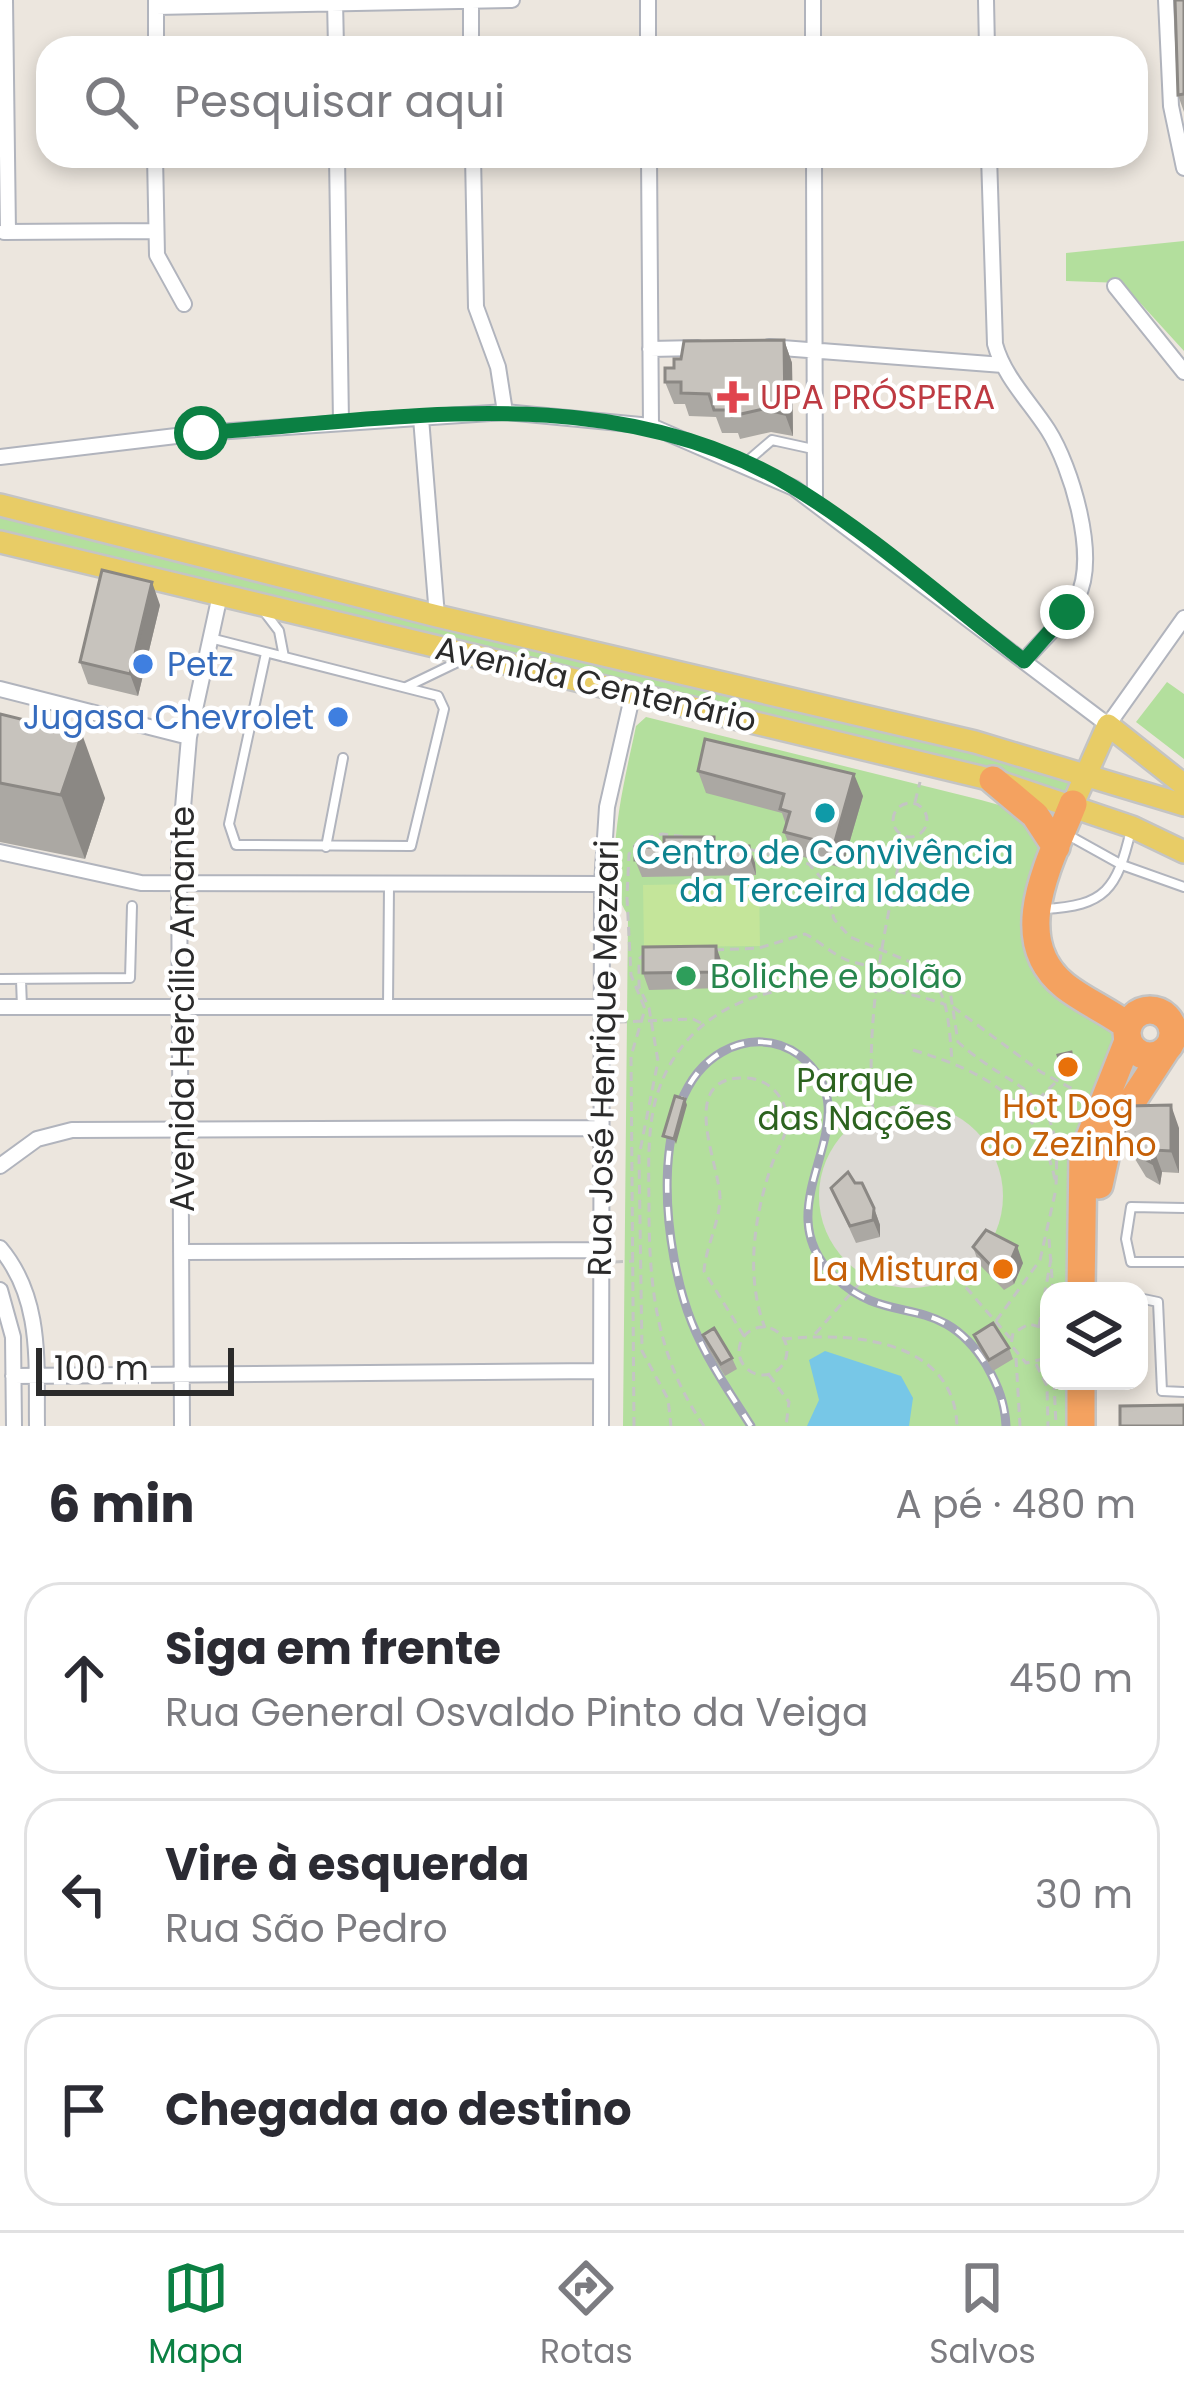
<!DOCTYPE html>
<html lang="pt">
<head>
<meta charset="utf-8">
<style>
  body { margin:0; font-family:Poppins,sans-serif; background:#f7f7f7; color:#2b2b33 }
  .controls { position:absolute; right:36px; bottom:36px; display:grid; overflow:hidden; border-radius:24px; box-shadow:0 6px 18px #0003 }
  .controls button { width:108px; height:108px; display:grid; place-items:center; padding:0; border:0; border-bottom:3px solid #e1e1e2; background:#fff; color:#2b2b33; font:60px sans-serif }
  .scale { position:absolute; left:36px; bottom:30px; width:198px; box-sizing:border-box; padding-left:12px; border:6px solid #2b2b2b; border-top:0; font-size:33px; line-height:42px; white-space:nowrap; color:#2b2b2b; -webkit-text-stroke:9px #fff; paint-order:stroke }
  .stop { position:absolute; width:36px; height:36px; margin:-27px; border:9px solid #0b8043; border-radius:50%; background:#fff }
  .stop.end { background:#0b8043; border-color:#fff; box-shadow:0 3px 12px #0008 }
  .list { margin:0; padding:0; list-style:none }
  h2 { display:flex; justify-content:space-between; align-items:center; height:156px; margin:0; padding:0 48px; font-size:51px }
  h2 small { font-size:39px; font-weight:400; color:#7c7c81 }
  .list li { display:grid; grid-template-columns:78px 1fr auto; gap:36px; align-items:center; box-sizing:border-box; height:192px; margin:0 24px 24px; padding:0 24px; border:3px solid #e1e1e2; border-radius:36px }
  .list b { display:block; font-size:45px; white-space:nowrap }
  .list p { margin:0; font-size:39px; white-space:nowrap; color:#7c7c81 }
  .list em { font-size:39px; font-style:normal; color:#7c7c81 }
  .icon { flex:none; width:66px; height:66px; fill:none; stroke:currentColor; stroke-width:2; stroke-linecap:round; stroke-linejoin:round }
  .map { position:relative; flex:none; width:1184px; height:1426px; overflow:hidden }
  .search { position:absolute; background:#fff; box-shadow:0 6px 18px #0003; left:36px; right:36px; top:36px; height:132px; display:flex; align-items:center; gap:30px; box-sizing:border-box; padding:0 42px; border-radius:36px; color:#7c7c81; font-size:45px }
  .sheet { height:804px; background:#fff }
  nav { display:flex; justify-content:space-around; align-items:center; box-sizing:border-box; height:168px; border-top:3px solid #e1e1e2; background:#fff; font-size:33px; color:#7c7c81 }
  nav a { display:grid; justify-items:center; gap:6px }
  nav .on { color:#0b8043 }
  .map>svg:first-child { display:block }
  .green { fill:#b3df9d }
  .pitch { fill:#c4e59a }
  .plaza { fill:#dcd9d4 }
  .water { fill:#77c7e7 }
  .lines { fill:none; stroke-linecap:round; stroke-linejoin:round }
  .lane-casing { stroke:#b1b4bd; stroke-width:12 }
  .street-casing { stroke:#b1b4bd; stroke-width:18 }
  .primary-casing { stroke:#c4c4c4; stroke-width:26 }
  .highway-casing { stroke:#c4c4c4; stroke-width:32 }
  .path { stroke:#c4c4c4; stroke-width:3; stroke-dasharray:9 6; stroke-linecap:butt }
  .lane { stroke:#fff; stroke-width:8 }
  .street { stroke:#fff; stroke-width:14 }
  .primary { stroke:#e8cc66; stroke-width:21 }
  .highway { stroke:#f4a260; stroke-width:27 }
  .rail-casing { stroke:#a1a3b4; stroke-width:9 }
  .rail { stroke:#fff; stroke-width:4.5; stroke-dasharray:14; stroke-linecap:butt }
  .wall { fill:#aba8a3 }
  .shaded-wall { fill:#8b8884 }
  .building { fill:#c7c3bd; stroke:#8b8884; stroke-width:3 }
  .route { stroke:#0b8043; stroke-width:15 }
  .health-dot { fill:#e0444e; stroke:#fff; stroke-width:4.5 }
  .shop-dot { fill:#3f7fe0; stroke:#fff; stroke-width:4.5 }
  .culture-dot { fill:#0f9aa8; stroke:#fff; stroke-width:4.5 }
  .leisure-dot { fill:#2e9e5b; stroke:#fff; stroke-width:4.5 }
  .food-dot { fill:#e8710a; stroke:#fff; stroke-width:4.5 }
  .labels { text-anchor:middle; dominant-baseline:central; stroke-width:9; stroke-linejoin:round; paint-order:stroke }
  .health-label { font-size:33px; fill:#be3a42; stroke:#fff; text-anchor:start }
  .shop-label { font-size:33px; fill:#366cbe; stroke:#fff; text-anchor:start }
  .street-label { font-size:33px; fill:#2b2b2b; stroke:#fff }
  .culture-label { font-size:33px; fill:#0d838f; stroke:#fff }
  .leisure-label { font-size:33px; fill:#27864d; stroke:#fff; text-anchor:start }
  .park-label { font-size:33px; fill:#2c631f; stroke:#fff }
  .food-label { font-size:33px; fill:#c56008; stroke:#fff }
</style>
</head>
<body>
<div class="map">
<svg width="1184" height="1426" viewBox="0 0 1184 1426">
  <rect width="100%" height="100%" fill="#ece6de"/>
  <path class="green" d="M1184 241V351L1122 283 1066 281V253Z
    M0 513 1075 774 1065 792 0 532Z
    M1167 682 1184 694V759L1136 722Z
    M646 717 981 800 1024 812 1045 829 1034 953 1122 1026 1076 1291H1049V1381H1077L1078 1426H623L628 915C598 876 627 772 636 726Z"/>
  <path class="pitch" d="M759 883 760 946 644 947 643 885Z"/>
  <path class="plaza" d="M819 1196a92 92 0 1 1 184 0a92 92 0 1 1-184 0Z"/>
  <path class="water" d="M825 1351 901 1376 913 1398 909 1426H807L819 1400 809 1360Z"/>
  <g class="lines">
    <g class="lane-casing">
      <path id="lane" d="M744 464 772 440 813 449
        M263 610 279 631 284 657
        M210 638 438 696 444 709 411 846 236 845 229 824 266 653
        M406 687 462 660
        M1068 835 1122 865 1184 887
        M326 847 343 758
        M1044 909C1106 906 1117 889 1131 830
        M0 979 130 978 132 906
        M21 980 22 1007
        M388 1006 389 886
        M1184 1208 1131 1207 1126 1239 1131 1262H1184
        M1139 1298 1158 1302 1162 1391 1184 1392"/>
    </g>
    <g class="street-casing">
      <path id="street" d="M5 0 8 232
        M335 0 336 48
        M471 0V48
        M648 0V48
        M813 0V48
        M986 0 987 48
        M1166 0 1171 106 1184 168
        M156 7 512 0
        M156 48V0
        M155 156 157 255 184 304
        M337 156 341 422
        M473 156 476 307 498 367 505 412
        M649 156 651 426
        M814 156 815 502
        M989 156 995 344C1004 377 1030 402 1048 430 1071 466 1099 557 1077 598 1064 621 1041 641 1024 661
        M4 232 155 231
        M1115 286 1184 372
        M769 347 1003 365
        M650 349 698 348
        M421 418 437 616
        M0 457 201 433 505 412 651 426 794 488 1108 725 1184 618
        M0 689 189 737
        M0 852 141 883 602 884
        M0 1007H598
        M0 1166 37 1139 72 1130 599 1128
        M0 1248C43 1299 36 1363 37 1426
        M181 1252 600 1250
        M0 1290 13 1337 14 1426
        M13 1376 600 1371
        M182 1426 179 855 189 737 220 595
        M601 1426 602 884 607 807 633 693"/>
    </g>
    <g class="primary-casing">
      <path id="primary" d="M0 505 437 616 975 742 1184 805
        M0 542 993 780 1132 827 1184 852
        M1073 804 1108 725 1184 785"/>
    </g>
    <g class="highway-casing">
      <path id="highway" d="M993 780 1035 815 1056 847
        M1073 804C1051 860 1006 939 1065 986 1084 1001 1108 1011 1128 1026
        M1127 1033a23 23 0 1 1 46 0a23 23 0 1 1-46 0Z
        M1099 1185 1110 1135 1165 1051
        M1081 1291 1083 1155 1128 1041
        M1081 1381V1426"/>
    </g>
    <path class="path" d="M915 802 920 782
      M893 820a17 17 0 1 1 34 0a17 17 0 1 1-34 0Z
      M713 842 733 846
      M748 849 809 864 824 881 834 919 850 937 937 973 950 991 958 1042C1021 1098 1062 1083 1056 1185
      M715 950 759 948 805 934C822 942 834 957 853 962 937 985 945 959 952 1062
      M646 953 639 959V987L649 1008 658 1061 639 1156 642 1351 668 1399 671 1426
      M953 1007 1041 1072 1084 1095
      M618 1022 693 1019 703 1024
      M913 1050C986 1072 1038 1100 1055 1180
      M1027 1110 1055 1083
      M873 1113C865 1017 884 929 905 836
      M1049 1239 1053 1291
      M614 1262 634 1261
      M956 1276 1010 1338
      M996 1321 1040 1260 1056 1189
      M1039 1326 1052 1253
      M739 1351a24 24 0 1 1 48 0a24 24 0 1 1-48 0Z
      M1045 1329 1049 1312
      M815 1334 866 1276
      M744 1336 704 1271C706 1246 719 1224 720 1199 721 1167 674 1074 747 1078 769 1079 787 1098 787 1121 787 1136 777 1150 772 1164 754 1216 745 1276 765 1328
      M783 1339C849 1332 954 1338 957 1426
      M1049 1339 1040 1327 1029 1324 1013 1333 1011 1345 1026 1363 1043 1359 1049 1349
      M1016 1358 1020 1426
      M1036 1364 1047 1386 1048 1426
      M769 1375 789 1402 786 1426
      M1054 1381 1056 1426
      M634 1426 631 1056 645 1009 631 975 627 897 629 854 639 840 662 834 686 837
      M704 1426C657 1358 649 1289 649 1208 649 1169 646 1125 659 1089 700 972 847 971 944 1004"/>
    <use href="#lane" class="lane"/>
    <use href="#street" class="street"/>
    <use href="#primary" class="primary"/>
    <use href="#highway" class="highway"/>
    <g class="rail-casing">
      <path id="rail" d="M751 1426C730 1393 707 1360 692 1323 664 1254 644 1096 722 1052 747 1038 776 1038 799 1055 881 1119 756 1203 836 1278 889 1329 940 1289 987 1366 998 1386 1005 1403 1006 1426"/>
    </g>
    <use href="#rail" class="rail"/>
  </g>
  <path class="wall" d="M1184 0V112L1178 95Z
    M784 340 792 363 793 436 771 432 740 439 738 433H722L716 417 689 416 685 404H674L665 382 674 368Z
    M160 605 138 696 88 684 80 662Z
    M698 771 863 796 842 868 793 854 784 832 786 825 782 813 706 793Z
    M0 783 105 798 85 859 0 842Z
    M717 846H749L755 863 756 875 642 877 635 860Z
    M722 963 723 988 649 990 643 973Z
    M1058 1055 1073 1058 1076 1073 1064 1075Z
    M1121 1126 1179 1128V1173L1162 1172 1160 1185 1146 1177 1129 1149Z
    M855 1183 874 1208 880 1225V1237L856 1243 831 1188Z
    M973 1247 1023 1263 1014 1284 1004 1290 979 1264Z
    M703 1335 732 1358 737 1369 725 1376 707 1347Z
    M974 1335 1009 1348 1013 1359 993 1371 978 1346Z"/>
  <path class="shaded-wall" d="M784 340 792 363 793 436 785 414Z
    M152 582 160 605 138 696 130 674Z
    M82 734 105 798 85 859 61 795Z
    M854 774 863 796 842 868 834 845Z
    M749 846 755 863 756 875 750 858Z
    M716 946 722 963 723 988 716 972Z
    M685 1099 687 1105 676 1144 674 1139Z
    M1171 1105 1179 1128V1173L1171 1151Z
    M1154 1150 1162 1172 1160 1185 1152 1163Z
    M874 1208 880 1225V1237L873 1220Z
    M1017 1246 1023 1263 1014 1284 1008 1267Z"/>
  <path class="building" d="M1175 0H1184V94L1178 95Z
    M784 340 785 414 763 409 732 416V410H714L709 394 681 393V382H665V368H674V359H681L684 341Z
    M102 570 152 582 130 674 80 662Z
    M0 714 82 734 61 795 0 783Z
    M705 739 854 774 834 845 784 832 790 812 780 809 784 794 698 771Z
    M664 837H714V846H749L750 858 635 860V847H664Z
    M716 946V972L643 973V947Z
    M1071 1052 1074 1067 1062 1069 1058 1055Z
    M675 1096 685 1099 674 1139 663 1136Z
    M1171 1105V1151L1154 1150 1152 1163 1137 1155 1121 1126 1128 1106Z
    M848 1172 855 1183H862L874 1208 873 1220 850 1226 831 1188Z
    M986 1230 1017 1246 1008 1267 998 1273 973 1247Z
    M993 1323 1009 1348 989 1360 974 1335Z
    M714 1328 732 1358 721 1364 703 1335Z
    M1184 1405V1426H1120V1406Z"/>
  <g class="lines">
    <path class="route" d="M201 433C399 419 610 378 790 485 873 535 948 603 1024 661L1067 612"/>
  </g>
  <path class="health-dot" d="M727 379h12v12h12v12h-12v12h-12v-12h-12v-12h12z"/>
  <g class="shop-dot">
    <circle cx="143" cy="664" r="12"/>
    <circle cx="338" cy="717" r="12"/>
  </g>
  <circle class="culture-dot" cx="825" cy="813" r="12"/>
  <circle class="leisure-dot" cx="686" cy="976" r="12"/>
  <g class="food-dot">
    <circle cx="1068" cy="1067" r="12"/>
    <circle cx="1003" cy="1269" r="12"/>
  </g>
  <g class="labels">
    <g class="health-label">
      <text x="760" y="397">UPA PRÓSPERA</text>
    </g>
    <g class="shop-label">
      <text x="167" y="664">Petz</text>
      <text x="314" y="717" text-anchor="end">Jugasa Chevrolet</text>
    </g>
    <g class="street-label">
      <text transform="translate(596 684) rotate(13)">Avenida Centenário</text>
      <text transform="translate(182 1009) rotate(-90)">Avenida Hercílio Amante</text>
      <text transform="translate(603 1058) rotate(-89)">Rua José Henrique Mezzari</text>
    </g>
    <g class="culture-label">
      <text x="825" y="852">Centro de Convivência<tspan x="825" dy="38">da Terceira Idade</tspan></text>
    </g>
    <g class="leisure-label">
      <text x="710" y="976">Boliche e bolão</text>
    </g>
    <g class="park-label">
      <text x="855" y="1080">Parque<tspan x="855" dy="38">das Nações</tspan></text>
    </g>
    <g class="food-label">
      <text x="1068" y="1106">Hot Dog<tspan x="1068" dy="38">do Zezinho</tspan></text>
      <text x="979" y="1269" text-anchor="end">La Mistura</text>
    </g>
  </g>
</svg>
<div class="controls">
<button><svg class="icon" aria-label="layers" viewBox="0 0 24 24"><path d="M12 4l9 5-9 5-9-5zM3 14l9 5 9-5"/></svg></button>
</div>
<div class="scale">100 m</div>
<div class="stop" style="left:201px;top:433px"></div>
<div class="stop end" style="left:1067px;top:612px"></div>
<div class="search"><svg class="icon" aria-label="search" viewBox="0 0 24 24"><circle cx="10" cy="10" r="6"/><path d="M15 15l6 6"/></svg>Pesquisar aqui</div>
</div>
<section class="sheet">
<h2>6 min<small>A pé · 480 m</small></h2>
<ul class="list">
<li><svg class="icon" aria-label="ahead" viewBox="0 0 24 24"><path d="M12 20V5M6 11l6-6 6 6"/></svg><div><b>Siga em frente</b><p>Rua General Osvaldo Pinto da Veiga</p></div><em>450 m</em></li>
<li><svg class="icon" aria-label="left" viewBox="0 0 24 24"><path d="M17 20v-9H6M10 6l-5 5 5 5"/></svg><div><b>Vire à esquerda</b><p>Rua São Pedro</p></div><em>30 m</em></li>
<li><svg class="icon" aria-label="arrive" viewBox="0 0 24 24"><path d="M6 21V4h12l-3 4 3 4H6"/></svg><div><b>Chegada ao destino</b></div></li>
</ul>
</section>
<nav>
<a class="on"><svg class="icon" aria-label="map" viewBox="0 0 24 24"><path d="M3 6l6-2 6 2 6-2v14l-6 2-6-2-6 2zM9 4v14M15 6v14"/></svg>Mapa</a>
<a><svg class="icon" aria-label="directions" viewBox="0 0 24 24"><path d="M12 3l9 9-9 9-9-9zM9 14v-3h6M13 9l2 2-2 2"/></svg>Rotas</a>
<a><svg class="icon" aria-label="saved" viewBox="0 0 24 24"><path d="M7 4h10v16l-5-4-5 4z"/></svg>Salvos</a>
</nav>
</body>
</html>
